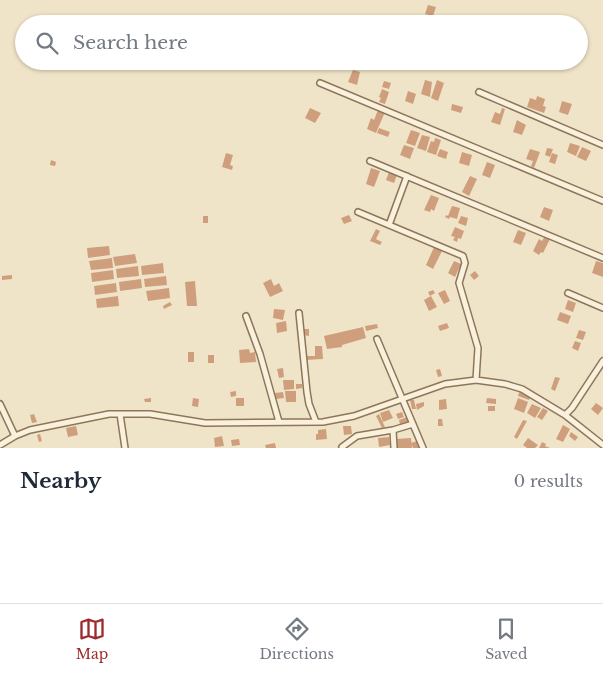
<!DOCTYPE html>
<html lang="en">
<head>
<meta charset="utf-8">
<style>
  body { margin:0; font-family:"Libre Baskerville",serif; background:#f6f6f7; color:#1f2937 }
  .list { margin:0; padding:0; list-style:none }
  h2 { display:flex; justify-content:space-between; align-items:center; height:65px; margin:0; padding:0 20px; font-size:21px }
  h2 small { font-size:16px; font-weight:400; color:#747a83 }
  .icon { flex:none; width:28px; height:28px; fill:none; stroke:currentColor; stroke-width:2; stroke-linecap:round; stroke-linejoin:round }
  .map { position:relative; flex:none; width:603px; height:448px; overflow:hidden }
  .search { position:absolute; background:#fff; box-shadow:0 1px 4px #0004; left:15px; right:15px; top:15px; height:55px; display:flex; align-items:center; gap:12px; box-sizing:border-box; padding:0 18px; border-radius:28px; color:#747a83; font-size:19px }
  .sheet { height:155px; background:#fff }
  nav { display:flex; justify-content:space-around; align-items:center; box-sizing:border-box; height:70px; border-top:1px solid #e0e1e3; background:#fff; font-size:14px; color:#747a83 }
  nav a { display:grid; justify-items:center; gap:2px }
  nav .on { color:#9e2a2b }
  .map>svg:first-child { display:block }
  .building { fill:#cf9f7d }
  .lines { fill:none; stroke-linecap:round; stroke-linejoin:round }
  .minor-casing { stroke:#8d765c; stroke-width:8 }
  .minor { stroke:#faf1dc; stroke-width:5 }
</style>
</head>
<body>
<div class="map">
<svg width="603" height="448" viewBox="0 0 603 448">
  <rect width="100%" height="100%" fill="#f0e4c8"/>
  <path class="building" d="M428 5 436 7 433 16 425 14Z
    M353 70 360 72 357 85 348 82Z
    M425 80 432 82 430 97 421 94Z
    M437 80 444 83 438 101 431 98Z
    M384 81 391 83 389 89 382 87Z
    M382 89 389 92 385 104 379 102 381 98 379 97Z
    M408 91 416 94 413 104 405 101Z
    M537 96 545 99 543 106 546 107 544 113 527 107 530 98 536 100Z
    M562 101 572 104 568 115 559 112Z
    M452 104 463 107 461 113 451 110Z
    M310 108 321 113 315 123 305 118Z
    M502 108 505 109 500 125 491 122 495 112 500 114Z
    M378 110 385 112 376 133 367 129 371 118 374 120Z
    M517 120 526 125 522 135 513 132Z
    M379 128 390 132 388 137 377 133Z
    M411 130 420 133 415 146 406 143Z
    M422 135 430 137 426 151 417 148Z
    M435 138 441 140 436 155 427 152 431 141 434 142Z
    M570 143 580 146 576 156 567 152Z
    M404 145 414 148 410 159 400 155Z
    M582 147 591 151 586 161 577 157Z
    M547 148 553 149 550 157 545 155Z
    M440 149 448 152 446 159 437 156Z
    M530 149 540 152 534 168 531 166 533 161 526 159Z
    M462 152 472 155 469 166 459 163Z
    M226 153 233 155 230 165 233 166 232 170 222 167Z
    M552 153 558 155 555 164 549 162Z
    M51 160 56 162 55 166 50 165Z
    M487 162 495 165 490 178 482 175Z
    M371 168 380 171 374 187 366 184Z
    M389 172 397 175 394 183 386 180Z
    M470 176 477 179 469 196 462 192Z
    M431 195 439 198 434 211 431 209 430 212 424 210Z
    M452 206 460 208 457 219 450 217 449 219 445 217 446 215 448 216Z
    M544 207 553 210 549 221 540 217Z
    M349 215 352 221 344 224 341 218Z
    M203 216H208V223H203Z
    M461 216 468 218 466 226 458 223Z
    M455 227 464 231 461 239 458 238 457 242 453 240 455 237 451 236Z
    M376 229 380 231 376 239 382 242 380 245 370 241Z
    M518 230 526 233 521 245 513 242Z
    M545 236 550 239 543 253 541 252 539 255 533 251 539 239 542 241Z
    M435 245 443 249 433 269 426 265Z
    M109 246 110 255 88 258 87 248Z
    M135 254 137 263 115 266 113 257Z
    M112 258 113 268 91 270 89 261Z
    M454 261 461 264 455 277 448 273Z
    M596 261 603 263V277L592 273Z
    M163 263 164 273 142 275 141 266Z
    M138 266 139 276 117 278 116 269Z
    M113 270 114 279 92 282 91 273Z
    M475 271 479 276 474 280 470 275Z
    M12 275V279L2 280V276Z
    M166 276 167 285 145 287 144 279Z
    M141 279 142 288 120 291 119 282Z
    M271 279 274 286 279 283 283 291 270 297 263 283Z
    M195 281 197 306H187L185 282Z
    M116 283 117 292 95 295 94 286Z
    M169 288 170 298 148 301 146 291Z
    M433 290 435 293 430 296 428 292Z
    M445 290 450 301 444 304 438 293Z
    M118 296 119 306 97 308 96 299Z
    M431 296 437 307 429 311 424 300Z
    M568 300 576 303 573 312 565 309Z
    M170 302 172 305 164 309 163 306Z
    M274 309 285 310 283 320 273 318Z
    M560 312 571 316 568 324 557 320Z
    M286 321 287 331 277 333 276 323Z
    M447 323 449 328 440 331 438 326Z
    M377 324 378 328 366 331 365 326Z
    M363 327 366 338 342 345V347L327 349 324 336Z
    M303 329H309V336L303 335Z
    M579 330 586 332 583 340 576 338Z
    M575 341 581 343 578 351 572 348Z
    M315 346H322L323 359 305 360V356H315Z
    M249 349 250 353 255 352 256 362 240 363 239 350Z
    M188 352H194V362H188Z
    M208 355H214V363H208Z
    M283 368 284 377 279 378 277 369Z
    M440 369 442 376 438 377 436 370Z
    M555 377 560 378 555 391 551 389Z
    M283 380H294V389L284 390Z
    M296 384H302V388L296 389Z
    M236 391V396L231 397 230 392Z
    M285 391H296V402H286Z
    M283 392 284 398 276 399 275 393Z
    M519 392 531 396 529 400 518 396Z
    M151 398V402H145L144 399Z
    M193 398 199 399 198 407 192 406Z
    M236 398H244V406H236Z
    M487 398 496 399V404L486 403Z
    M518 398 528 402 524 413 514 409Z
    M446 399 447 409 439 410V400Z
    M410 400H414L416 409H412Z
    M424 402V406L417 410 416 404Z
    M596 403 603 408 598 415 591 409Z
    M532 404 541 408 535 418 527 413Z
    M488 406H495V411H488Z
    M543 408 548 411 542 420 537 417Z
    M389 410 393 418 383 422 380 413Z
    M402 412 404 417 398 419 396 414Z
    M34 414 37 422 32 423 30 415Z
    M379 414 385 427 382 428 376 416Z
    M407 417 409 423 400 425 399 420Z
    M438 419H442L443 426H438Z
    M523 420 527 421 517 439 514 437Z
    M563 425 570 429 563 442 556 439Z
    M76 426 78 435 68 437 66 428Z
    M343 426H351L352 434 344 435Z
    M326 429 327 439 316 440V434H318V430Z
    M571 432 578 437 575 441 569 436Z
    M40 434 42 441 39 442 37 435Z
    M222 436 224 446 215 447 214 438Z
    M389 437 390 445 379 447 378 438Z
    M411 438 412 448H397L396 439Z
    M528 438 538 445 535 448H527L523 445Z
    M239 439 240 445 232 446 231 440Z
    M417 441 419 448H413L411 443Z
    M542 442 546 444 545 446 550 448H539Z
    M275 443 276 448H266L265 445Z"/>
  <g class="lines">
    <g class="minor-casing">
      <path id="minor" d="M320 83 603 201
        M479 92 603 145
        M370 161 603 258
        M358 212 463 256 465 263 459 283 478 348 476 380
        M389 225 407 176
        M568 293 603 308
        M299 313 307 392 309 404 316 422
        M246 316 260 354 279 422
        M377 339 423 448
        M0 404 15 436
        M120 414 125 448
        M565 415 572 408 603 361
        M0 445 15 436 30 430 109 414H150L205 423 323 422 354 416 445 384 476 380 505 384 522 389 565 415 603 445
        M342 447 357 436 393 430
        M394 448 393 430 413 424"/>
    </g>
    <use href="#minor" class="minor"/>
  </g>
</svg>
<div class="search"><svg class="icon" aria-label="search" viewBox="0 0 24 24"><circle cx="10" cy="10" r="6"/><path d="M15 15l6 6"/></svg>Search here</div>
</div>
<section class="sheet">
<h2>Nearby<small>0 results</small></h2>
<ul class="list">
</ul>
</section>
<nav>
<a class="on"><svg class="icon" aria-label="map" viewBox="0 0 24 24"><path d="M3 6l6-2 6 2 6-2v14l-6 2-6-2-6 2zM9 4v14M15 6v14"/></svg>Map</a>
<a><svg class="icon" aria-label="directions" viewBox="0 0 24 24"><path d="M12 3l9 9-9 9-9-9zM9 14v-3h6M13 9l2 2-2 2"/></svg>Directions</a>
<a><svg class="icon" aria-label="saved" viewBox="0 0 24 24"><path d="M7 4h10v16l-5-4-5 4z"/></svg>Saved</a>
</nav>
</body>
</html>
